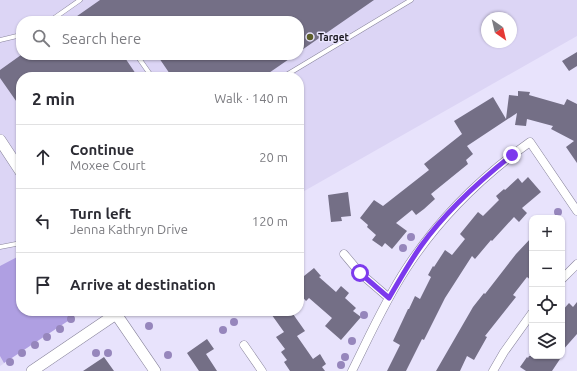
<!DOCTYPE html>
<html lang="en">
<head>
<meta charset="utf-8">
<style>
  body { margin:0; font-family:Ubuntu,sans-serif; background:#f2f2f3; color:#2b2b33 }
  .controls { position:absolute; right:12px; bottom:12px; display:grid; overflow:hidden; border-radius:8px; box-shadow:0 1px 3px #0004 }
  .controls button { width:36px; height:36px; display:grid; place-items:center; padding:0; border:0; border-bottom:1px solid #e1e1e2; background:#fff; color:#2b2b33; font:20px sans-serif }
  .compass { position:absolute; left:481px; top:12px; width:36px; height:36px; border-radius:50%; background:#fff; box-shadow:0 1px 3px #0004; rotate:146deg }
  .stop { position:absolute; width:12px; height:12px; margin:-9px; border:3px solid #7c3aed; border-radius:50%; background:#fff }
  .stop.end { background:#7c3aed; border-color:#fff; box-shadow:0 1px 4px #0008 }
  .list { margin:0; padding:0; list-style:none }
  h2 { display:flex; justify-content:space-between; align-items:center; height:52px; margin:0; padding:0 16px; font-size:17px }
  h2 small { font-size:13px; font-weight:400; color:#7c7c81 }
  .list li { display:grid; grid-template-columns:26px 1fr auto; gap:12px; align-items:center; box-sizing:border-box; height:64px; padding:0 16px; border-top:1px solid #e1e1e2 }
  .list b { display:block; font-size:15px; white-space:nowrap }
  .list p { margin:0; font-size:13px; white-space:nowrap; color:#7c7c81 }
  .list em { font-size:13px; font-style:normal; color:#7c7c81 }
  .icon { flex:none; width:22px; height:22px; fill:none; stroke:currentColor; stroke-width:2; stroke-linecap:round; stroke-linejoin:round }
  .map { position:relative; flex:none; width:577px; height:371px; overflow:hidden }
  .search { position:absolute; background:#fff; box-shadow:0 1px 3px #0004; left:16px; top:16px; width:288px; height:44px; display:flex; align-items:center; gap:10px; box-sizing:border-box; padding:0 14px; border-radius:16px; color:#7c7c81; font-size:15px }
  .panel { position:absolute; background:#fff; box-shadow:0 1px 3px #0004; left:16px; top:72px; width:288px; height:244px; border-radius:16px }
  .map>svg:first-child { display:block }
  .built { fill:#dcd5f5; fill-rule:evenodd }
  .water { fill:#af9fe2 }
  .building { fill:#746f86 }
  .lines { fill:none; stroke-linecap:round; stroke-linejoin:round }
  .lane-casing { stroke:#88849b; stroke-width:5 }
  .street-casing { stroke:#88849b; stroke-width:9 }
  .secondary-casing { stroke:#88849b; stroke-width:12 }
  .lane { stroke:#fff; stroke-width:4 }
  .street { stroke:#fff; stroke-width:8 }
  .secondary { stroke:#fff; stroke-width:11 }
  .tree { fill:#9686bc }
  .route { stroke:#7c3aed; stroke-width:5 }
  .poi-dot { fill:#5c5e2b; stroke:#e8e3fc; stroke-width:1.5 }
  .labels { text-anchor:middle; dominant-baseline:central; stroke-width:3; stroke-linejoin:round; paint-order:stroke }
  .poi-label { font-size:10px; font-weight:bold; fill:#1b1921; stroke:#e8e3fc; text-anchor:start }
</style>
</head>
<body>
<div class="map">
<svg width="577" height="371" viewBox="0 0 577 371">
  <rect width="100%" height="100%" fill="#e8e3fc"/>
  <path class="built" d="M0 0H577V36L299 194V77H21V311H82L0 366ZM487 18H511V42H487ZM21 21H299V55H21Z"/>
  <path class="water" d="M21 255V311H75L71 319 4 363 0 356V266Z"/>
  <path class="building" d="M100 0H374L299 52V21H70Z
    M577 52V66L569 71 562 61Z
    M21 55H123L138 77H21V108L0 78V70Z
    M157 55H295L263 77H172Z
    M518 91 530 92 529 95 564 105 567 99 577 104V163L566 147 574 141 551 129 553 126 527 119 526 126 515 125 517 113 467 146 473 154 466 160 468 164 431 194 435 199 424 209 416 215 412 210 396 223 407 231 392 249 385 243 382 247 372 240 376 235 367 227 368 225 360 218 374 200 383 206 429 170 424 164 462 134 454 121 493 97 506 119 509 95 518 96Z
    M528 177 541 192 522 208 527 213 519 222 514 217 492 241 491 240 475 259 472 256 445 298 424 340 422 339 406 371H387L400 345 393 341 408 309H409L415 296 420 299 431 277 428 275 433 266 434 267 445 250 452 255 465 239 460 234 478 212 483 216 499 200 496 196 504 189 505 190 518 178 522 183Z
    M348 192 351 216 341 217 342 221 331 222 328 195Z
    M532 237V281L527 277 513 295 516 297 485 336 487 337 474 360 467 356 460 371H436L473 307 484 293 485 294 516 254Z
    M314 268 321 276 319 277 336 292 341 286 349 293 345 298 356 308 353 311 361 317 341 340 325 326 332 318 309 298 306 301 299 293V280Z
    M577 302V334L562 351V311L569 303 573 307Z
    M269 311H289L292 315 293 314 305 331 297 336 313 359 320 354 326 364 322 367 325 371H290L284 362 287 360 281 352 285 349 276 337 284 332Z
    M207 339 214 349 206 354 217 371H199L187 353Z
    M529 356H562L552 371H526L520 367 527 357 528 358Z
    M104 357 114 371H83Z"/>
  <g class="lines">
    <g class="lane-casing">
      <path id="lane" d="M50 21 80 0
        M0 40 21 35
        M138 57 152 77
        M283 77 411 0
        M0 247 21 243"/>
    </g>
    <g class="street-casing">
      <path id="street" d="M344 254 360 273 389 298
        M562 279 577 264
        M244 345 262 371
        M352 371C369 337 385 301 406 269 439 218 481 177 530 142L577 211
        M493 371 504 352 532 313"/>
    </g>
    <g class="secondary-casing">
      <path id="secondary" d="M0 140 21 172
        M114 311 155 371
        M32 371 116 314"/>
    </g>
    <use href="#lane" class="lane"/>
    <use href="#street" class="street"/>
    <use href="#secondary" class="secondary"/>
  </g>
  <g class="tree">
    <circle cx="558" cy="212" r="4"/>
    <circle cx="411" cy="237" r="4"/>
    <circle cx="403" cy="248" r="4"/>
    <circle cx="364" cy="315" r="4"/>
    <circle cx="71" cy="319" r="4"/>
    <circle cx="234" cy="322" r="4"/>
    <circle cx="149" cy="326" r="4"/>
    <circle cx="60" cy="329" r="4"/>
    <circle cx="223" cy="330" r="4"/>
    <circle cx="47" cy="337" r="4"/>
    <circle cx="352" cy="341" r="4"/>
    <circle cx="35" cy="345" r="4"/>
    <circle cx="22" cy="353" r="4"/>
    <circle cx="96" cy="353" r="4"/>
    <circle cx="108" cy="353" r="4"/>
    <circle cx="168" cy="355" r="4"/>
    <circle cx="345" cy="357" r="4"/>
    <circle cx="10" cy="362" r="4"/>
    <circle cx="341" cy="365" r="4"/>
  </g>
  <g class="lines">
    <path class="route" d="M360 273 389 298C399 281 409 263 421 246 446 211 478 182 512 155"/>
  </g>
  <circle class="poi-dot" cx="310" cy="37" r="4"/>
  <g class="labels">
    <g class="poi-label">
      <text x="318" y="37">Target</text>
    </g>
  </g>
</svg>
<div class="controls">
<button>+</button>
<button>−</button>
<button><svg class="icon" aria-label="locate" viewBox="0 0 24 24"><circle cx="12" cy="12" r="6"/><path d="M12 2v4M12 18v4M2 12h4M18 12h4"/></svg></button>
<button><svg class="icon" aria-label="layers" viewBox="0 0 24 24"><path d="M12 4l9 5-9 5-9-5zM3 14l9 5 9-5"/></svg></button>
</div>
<svg class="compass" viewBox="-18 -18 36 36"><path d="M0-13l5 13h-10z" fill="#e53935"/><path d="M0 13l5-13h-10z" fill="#7c7c81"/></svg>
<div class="stop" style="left:360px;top:273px"></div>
<div class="stop end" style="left:512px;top:155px"></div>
<div class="search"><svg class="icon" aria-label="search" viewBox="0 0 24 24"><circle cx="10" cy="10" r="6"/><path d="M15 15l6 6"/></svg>Search here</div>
<section class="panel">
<h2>2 min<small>Walk · 140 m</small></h2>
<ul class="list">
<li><svg class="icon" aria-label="ahead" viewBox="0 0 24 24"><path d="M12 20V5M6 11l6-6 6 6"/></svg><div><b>Continue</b><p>Moxee Court</p></div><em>20 m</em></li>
<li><svg class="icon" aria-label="left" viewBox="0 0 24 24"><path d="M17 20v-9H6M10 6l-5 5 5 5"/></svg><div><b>Turn left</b><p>Jenna Kathryn Drive</p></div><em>120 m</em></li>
<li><svg class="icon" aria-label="arrive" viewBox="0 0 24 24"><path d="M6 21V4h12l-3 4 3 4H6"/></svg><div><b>Arrive at destination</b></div></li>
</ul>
</section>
</div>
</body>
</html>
